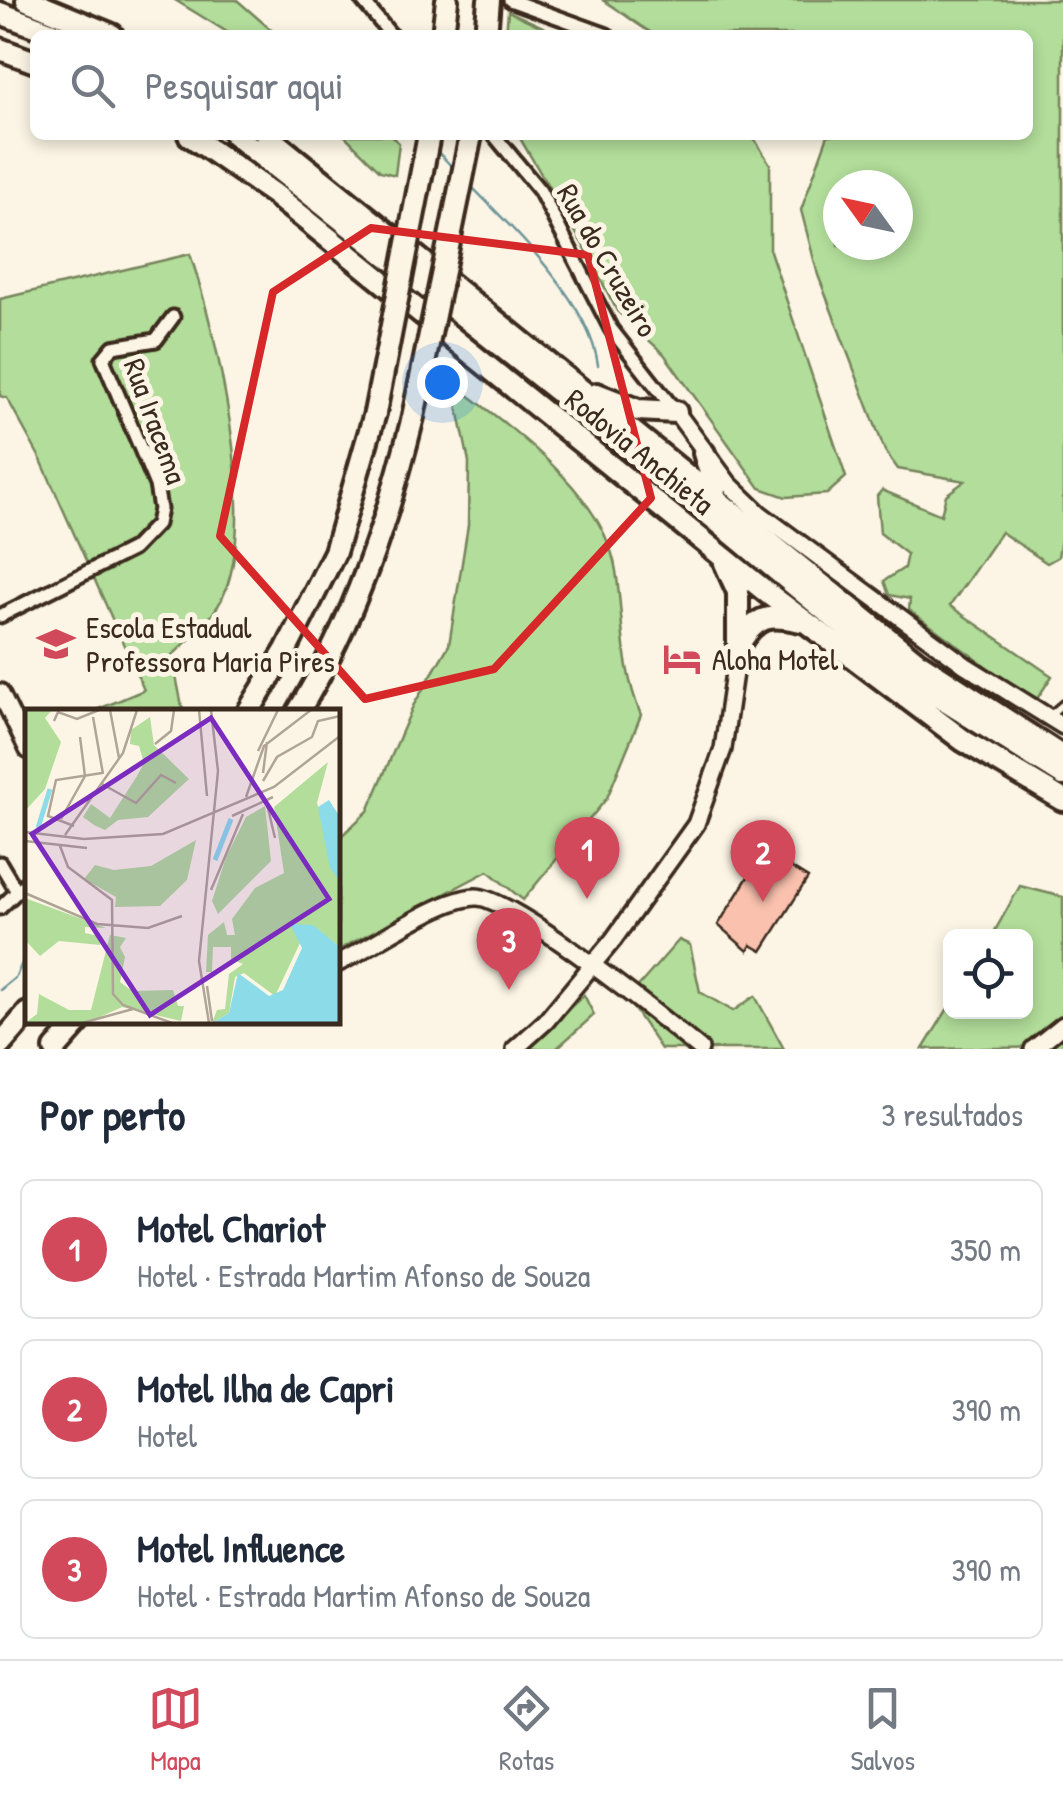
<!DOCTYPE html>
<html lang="pt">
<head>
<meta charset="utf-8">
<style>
  body { margin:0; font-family:"Patrick Hand",sans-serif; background:#f2f2f3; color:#1f2937 }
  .controls { position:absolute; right:30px; bottom:30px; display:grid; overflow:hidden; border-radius:15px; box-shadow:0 5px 15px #0003 }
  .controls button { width:90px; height:90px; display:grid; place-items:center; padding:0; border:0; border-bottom:2px solid #e0e1e3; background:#fff; color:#1f2937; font:50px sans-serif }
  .compass { position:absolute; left:823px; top:170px; width:90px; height:90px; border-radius:50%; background:#fff; box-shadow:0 5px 15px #0003; rotate:303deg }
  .you { position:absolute; left:442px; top:382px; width:35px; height:35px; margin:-25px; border:8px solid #fff; border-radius:50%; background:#1a73e8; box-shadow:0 0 0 15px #1a73e833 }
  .badge { display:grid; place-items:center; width:65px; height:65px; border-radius:50%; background:#d1495b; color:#fff; font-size:32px; font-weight:700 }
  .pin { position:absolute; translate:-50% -82px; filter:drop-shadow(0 2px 5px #0008) }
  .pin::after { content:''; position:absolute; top:52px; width:35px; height:30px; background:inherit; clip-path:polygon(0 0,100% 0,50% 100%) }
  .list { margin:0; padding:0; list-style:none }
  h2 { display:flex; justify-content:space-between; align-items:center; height:130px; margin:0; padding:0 40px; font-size:42px }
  h2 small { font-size:32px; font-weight:400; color:#747a83 }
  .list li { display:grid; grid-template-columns:65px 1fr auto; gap:30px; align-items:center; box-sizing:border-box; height:140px; margin:0 20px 20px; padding:0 20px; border:2px solid #e0e1e3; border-radius:15px }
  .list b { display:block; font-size:38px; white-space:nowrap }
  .list p { margin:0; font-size:32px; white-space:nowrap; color:#747a83 }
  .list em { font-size:32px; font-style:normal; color:#747a83 }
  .icon { flex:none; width:55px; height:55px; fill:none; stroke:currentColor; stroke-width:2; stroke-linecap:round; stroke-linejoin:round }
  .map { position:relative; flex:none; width:1063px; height:1049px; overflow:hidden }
  .search { position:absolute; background:#fff; box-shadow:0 5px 15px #0003; left:30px; right:30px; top:30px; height:110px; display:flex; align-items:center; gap:25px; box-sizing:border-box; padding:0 35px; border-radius:15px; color:#747a83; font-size:38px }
  .sheet { height:610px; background:#fff }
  nav { display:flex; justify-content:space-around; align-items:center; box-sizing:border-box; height:140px; border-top:2px solid #e0e1e3; background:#fff; font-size:28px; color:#747a83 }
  nav a { display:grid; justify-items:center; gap:5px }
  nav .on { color:#d1495b }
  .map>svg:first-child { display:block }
  .green { fill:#b2dd9a; stroke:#76845c; stroke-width:2.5; fill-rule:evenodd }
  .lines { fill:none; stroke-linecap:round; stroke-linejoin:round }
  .stream { stroke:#6c9498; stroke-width:2.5 }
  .building { fill:#f9c1ae; stroke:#3b2a1e; stroke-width:2.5 }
  .lane-casing { stroke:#3b2a1e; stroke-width:12 }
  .street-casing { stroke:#3b2a1e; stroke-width:19 }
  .secondary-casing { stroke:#3b2a1e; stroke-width:22 }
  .highway-casing { stroke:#3b2a1e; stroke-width:28 }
  .lane { stroke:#fcf5e5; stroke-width:5 }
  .street { stroke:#fcf5e5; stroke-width:11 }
  .secondary { stroke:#fcf5e5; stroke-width:15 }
  .highway { stroke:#fcf5e5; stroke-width:20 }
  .highway-bridge-casing { stroke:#3b2a1e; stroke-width:28; stroke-linecap:butt }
  .highway-bridge { stroke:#fcf5e5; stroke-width:20 }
  .marked { fill:none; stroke:#d62828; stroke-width:8; stroke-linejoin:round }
  .labels { text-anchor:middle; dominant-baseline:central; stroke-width:10; stroke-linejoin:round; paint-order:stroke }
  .street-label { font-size:30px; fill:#3b2a1e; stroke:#fcf5e5 }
  .poi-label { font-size:30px; fill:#3b2a1e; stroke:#fcf5e5; text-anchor:start }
  .inset-river { fill:none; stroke:#8cdbe9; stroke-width:5 }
  .inset-road { fill:none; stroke:#afa495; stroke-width:2.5 }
  .view { fill:#7b2cbf; fill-opacity:0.15; stroke:#7b2cbf; stroke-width:5 }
  .inset-edge { fill:none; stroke:#3b2a1e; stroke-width:5 }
</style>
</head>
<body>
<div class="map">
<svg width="1063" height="1049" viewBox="0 0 1063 1049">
  <rect width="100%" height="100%" fill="#fcf5e5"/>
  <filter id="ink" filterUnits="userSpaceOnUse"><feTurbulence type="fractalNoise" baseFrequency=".01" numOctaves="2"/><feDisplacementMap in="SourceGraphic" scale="20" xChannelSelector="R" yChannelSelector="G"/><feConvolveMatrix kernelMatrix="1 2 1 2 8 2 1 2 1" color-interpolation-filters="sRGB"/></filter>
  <g filter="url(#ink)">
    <path class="green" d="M175 0H237L277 35H232Z
      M602 0H1063V527L1058 557 1047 563 1001 532 950 606 1052 676 1035 702 909 610 910 599 889 595 884 581 904 568 907 554 880 533 877 496 882 490 941 515 946 495 965 481 898 469 885 451 818 275 801 210 828 135H1028V35H656C635 25 623 11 602 0ZM838 185H898V245H838Z
      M508 11 560 35H506Z
      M344 135H390L399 143 395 175 380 171Z
      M518 135H752L770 164V251L846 477 827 494 786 497 760 488 664 354 617 311 582 243Z
      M190 254C218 337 257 510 225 592 215 618 191 637 172 656L183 711H94L144 690 41 460 7 398 0 396V299Z
      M463 391C520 435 604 495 616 571 624 623 620 664 641 715L607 798 523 900 488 871 338 950V839L368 811 413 706 449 645 468 525 469 462 456 399Z
      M1020 886 1063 897V1047L923 1049 950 1005V1012H1026V936H992Z
      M679 940 690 945 700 992 733 1011 755 996 784 1049H661L627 999Z
      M584 995 594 1015 556 1049H525Z"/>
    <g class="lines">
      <path class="stream" d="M436 150 455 170
        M471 186C515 230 590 303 598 365
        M0 990 16 977 28 949"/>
    </g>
    <path class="building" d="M764 851 808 878 762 951 751 945 748 951 718 925Z"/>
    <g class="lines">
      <g class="lane-casing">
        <path id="lane" d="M1050 715 1063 704"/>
      </g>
      <g class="street-casing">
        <path id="street" d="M362 0 391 35
          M510 0 607 35
          M494 135 540 191 611 329 676 412
          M0 616 133 549 157 524 160 509 156 485 103 359 113 347 156 340 173 317
          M0 863 16 890
          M0 908 28 881"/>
      </g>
      <g class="secondary-casing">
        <path id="secondary" d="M676 412 729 484 759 513 965 665 1063 726
          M0 692 28 750
          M338 963C374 946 439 899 475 897 509 894 666 1021 700 1049
          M515 1049 546 1021 613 940 696 824 723 749 738 645
          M1033 1049 1063 1025"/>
      </g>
      <g class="highway-casing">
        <path id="highway" d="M27 0 112 35
          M0 13 58 35
          M443 35 447 0
          M486 35 489 0
          M0 49 35 62
          M189 135 274 194 770 595 964 741 1063 800
          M235 135 613 435 833 617 926 689 1063 775
          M266 135 916 661 1063 757
          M597 394 638 410 676 412
          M704 453 715 488 714 499
          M725 563 738 592V645
          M739 644C757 615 769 614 801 621
          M248 712 286 650 335 552 375 413
          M298 712C355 619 387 522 413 417
          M0 1045 28 1013
          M55 1049 79 1022"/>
      </g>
      <use href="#lane" class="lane"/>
      <use href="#street" class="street"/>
      <use href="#secondary" class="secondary"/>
      <use href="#highway" class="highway"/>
      <g class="highway-bridge-casing">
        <path id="highway-bridge" d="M375 413 429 135
          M413 417 471 135"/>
      </g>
      <use href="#highway-bridge" class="highway-bridge"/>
    </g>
  </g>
  <path class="marked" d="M371 228 588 255 651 498 494 669 365 699 220 536 273 292Z"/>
  <defs>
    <g id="school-bare" transform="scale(3)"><path d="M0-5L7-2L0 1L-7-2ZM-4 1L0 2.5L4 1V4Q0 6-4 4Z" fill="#d1495b" stroke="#fcf5e5" stroke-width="2.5" paint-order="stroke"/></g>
    <g id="hotel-bare" transform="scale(3)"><path d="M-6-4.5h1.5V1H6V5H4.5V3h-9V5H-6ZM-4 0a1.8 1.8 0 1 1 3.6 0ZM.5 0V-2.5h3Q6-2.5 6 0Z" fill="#d1495b" stroke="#fcf5e5" stroke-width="2.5" paint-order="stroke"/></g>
  </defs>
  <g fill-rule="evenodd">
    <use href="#school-bare" x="56" y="644"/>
    <use href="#hotel-bare" x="682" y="659"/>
  </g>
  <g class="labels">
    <g class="street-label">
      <text transform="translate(608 260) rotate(60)">Rua do Cruzeiro</text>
      <text transform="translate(156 421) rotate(70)">Rua Iracema</text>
      <text transform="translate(640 451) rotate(39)">Rodovia Anchieta</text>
    </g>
    <g class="poi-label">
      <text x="86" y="627">Escola Estadual<tspan x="86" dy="34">Professora Maria Pires</tspan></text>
      <text x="712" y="659">Aloha Motel</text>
    </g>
  </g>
  <g transform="translate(25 709)">
    <rect width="315" height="315" fill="#fcf5e5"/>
    <path d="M0 1H27L20 9 36 33 20 80 0 102ZM125 8 129 36 164 70 123 108 93 111 80 121 69 116 58 108 66 95 85 109 112 67 119 54 114 37 105 35 106 21ZM303 53 292 94 315 172V238L301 227 275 234 250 287 219 264 210 268 204 304 187 314 192 301 200 300 204 265 218 255 206 250V238H188L187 263H181L183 226 199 213 202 226H210L207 210 230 179 259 164 249 98ZM240 97 246 152 193 205 187 192 201 148 221 108ZM171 131 162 171 135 197 90 198 91 188 59 170 70 156 89 161 126 157ZM0 189 81 219 60 218V224L78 228 75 236 34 232 15 247 0 231ZM85 226 101 229 95 238 100 248 95 273 107 282 148 281 153 297H159L156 312 97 298 62 314H0L12 305 14 285 44 301H66Z" fill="#b2dd9a"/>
    <path d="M304 91 315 108V172L305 159 293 98ZM265 215 288 216 315 238V314H187L204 304 213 264 244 287 258 281 277 239Z" fill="#8cdbe9"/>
    <path class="inset-river" d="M13 119 25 80M190 151 206 110"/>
    <path class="inset-road" d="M85 1 94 49M174 1 182 87M68 8 78 65M29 12 33 3 52 10 74 1M130 35 146 22 149 1M233 42 253 1M238 64 242 33M238 72 252 48 287 28 293 12 315 7M77 75 111 94 136 66 151 74M221 88 239 37 286 1M241 91 250 129M207 107 248 88M36 110 60 67 55 28M49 117 23 107 31 71 77 64M0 123 59 130 138 125 249 78 315 27M40 126 98 44 112 1M0 132 62 139M35 137 43 158 87 191 88 285 98 296 147 314M186 181 218 105M0 184 72 215 123 219 157 207M182 277 187 312M57 314 108 300M184 314 174 252 193 62 186 1"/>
    <path class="view" d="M186 9 304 190 125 306 7 125Z"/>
    <rect width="315" height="315" class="inset-edge"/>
  </g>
</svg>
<div class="controls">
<button><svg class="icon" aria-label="locate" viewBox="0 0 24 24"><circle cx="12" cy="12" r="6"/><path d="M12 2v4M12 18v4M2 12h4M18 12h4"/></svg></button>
</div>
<svg class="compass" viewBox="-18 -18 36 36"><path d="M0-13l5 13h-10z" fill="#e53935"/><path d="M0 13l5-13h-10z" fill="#747a83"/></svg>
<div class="you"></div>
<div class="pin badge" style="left:587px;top:899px">1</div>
<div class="pin badge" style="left:763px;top:902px">2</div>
<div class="pin badge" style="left:509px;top:990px">3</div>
<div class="search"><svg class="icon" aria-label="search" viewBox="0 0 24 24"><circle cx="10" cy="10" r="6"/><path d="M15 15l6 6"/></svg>Pesquisar aqui</div>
</div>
<section class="sheet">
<h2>Por perto<small>3 resultados</small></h2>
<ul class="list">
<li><span class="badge">1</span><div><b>Motel Chariot</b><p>Hotel · Estrada Martim Afonso de Souza</p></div><em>350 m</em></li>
<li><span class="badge">2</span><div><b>Motel Ilha de Capri</b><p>Hotel</p></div><em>390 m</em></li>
<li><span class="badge">3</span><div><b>Motel Influence</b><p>Hotel · Estrada Martim Afonso de Souza</p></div><em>390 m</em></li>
</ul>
</section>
<nav>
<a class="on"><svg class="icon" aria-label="map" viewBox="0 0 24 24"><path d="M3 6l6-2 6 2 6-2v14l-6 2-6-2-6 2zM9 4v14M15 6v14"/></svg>Mapa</a>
<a><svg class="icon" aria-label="directions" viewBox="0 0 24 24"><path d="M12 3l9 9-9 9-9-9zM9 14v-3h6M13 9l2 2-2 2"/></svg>Rotas</a>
<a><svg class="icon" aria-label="saved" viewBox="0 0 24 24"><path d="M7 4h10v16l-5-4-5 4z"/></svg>Salvos</a>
</nav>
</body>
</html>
